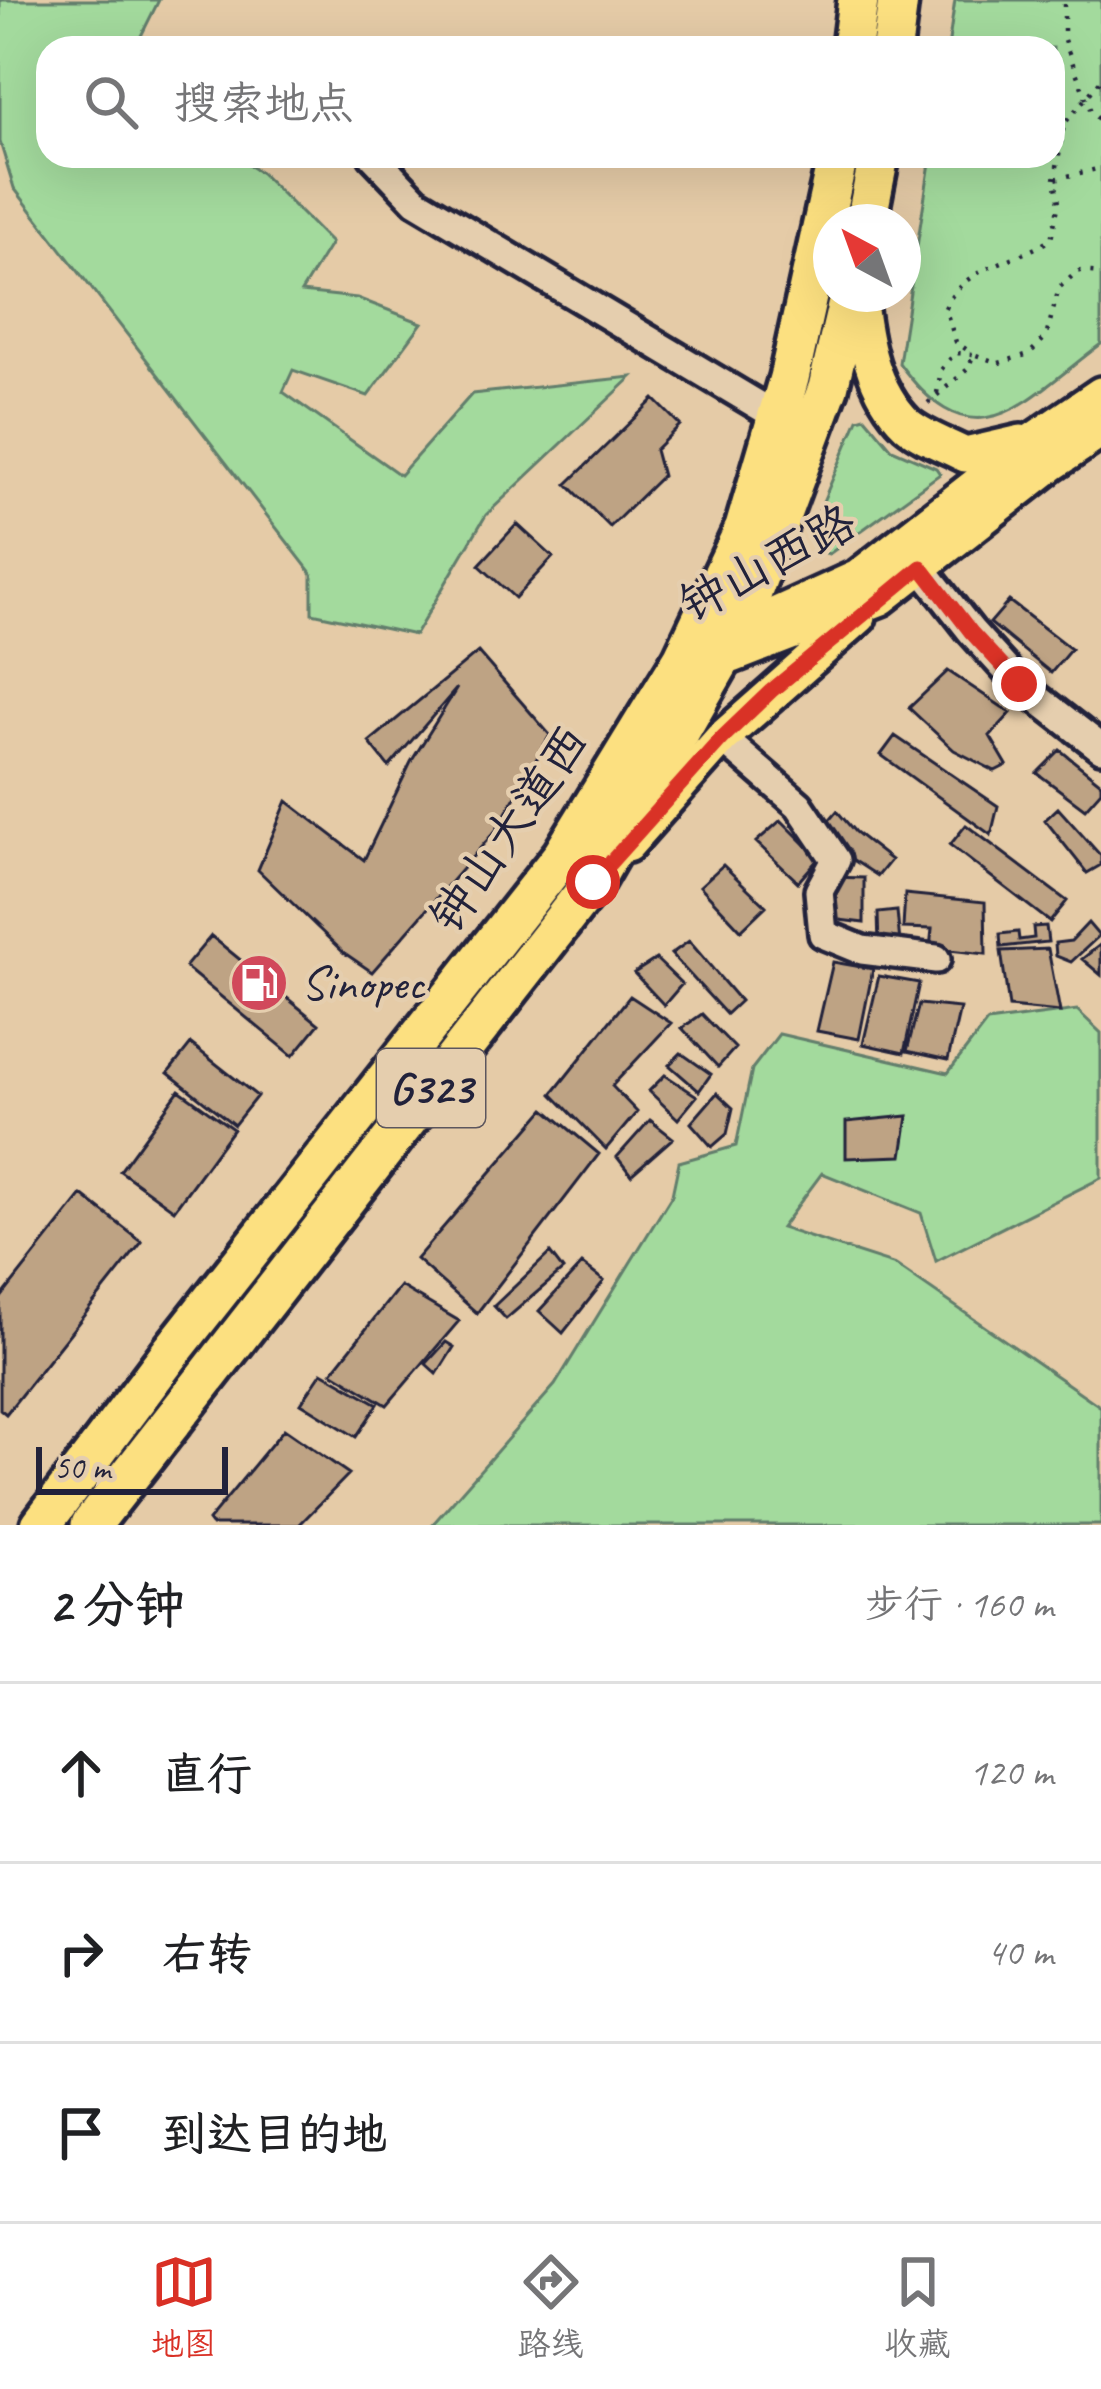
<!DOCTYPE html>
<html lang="zh">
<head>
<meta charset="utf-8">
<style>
  body { margin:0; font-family:Caveat,"LXGW WenKai TC",sans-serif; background:#f2f2f2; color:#202124 }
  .compass { position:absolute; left:813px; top:204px; width:108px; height:108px; border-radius:50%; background:#fff; box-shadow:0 12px 48px #0002; rotate:319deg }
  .scale { position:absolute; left:36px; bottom:30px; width:192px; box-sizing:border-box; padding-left:12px; border:6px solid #22223b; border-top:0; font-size:33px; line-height:42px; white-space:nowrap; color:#22223b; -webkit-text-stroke:9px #e5ceae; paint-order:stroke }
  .stop { position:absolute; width:36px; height:36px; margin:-27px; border:9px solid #d93025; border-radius:50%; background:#fff }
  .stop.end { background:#d93025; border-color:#fff; box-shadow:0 3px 12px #0008 }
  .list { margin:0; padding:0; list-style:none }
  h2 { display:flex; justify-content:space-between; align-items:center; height:156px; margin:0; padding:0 48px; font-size:51px }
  h2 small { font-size:39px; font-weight:400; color:#757577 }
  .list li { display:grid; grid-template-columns:78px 1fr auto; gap:36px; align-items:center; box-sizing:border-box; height:180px; padding:0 48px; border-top:3px solid #e0e0e0 }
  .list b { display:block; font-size:45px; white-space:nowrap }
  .list em { font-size:39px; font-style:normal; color:#757577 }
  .icon { flex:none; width:66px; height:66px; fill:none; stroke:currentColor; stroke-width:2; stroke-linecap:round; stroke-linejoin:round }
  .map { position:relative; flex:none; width:1101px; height:1525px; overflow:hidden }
  .search { position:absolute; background:#fff; box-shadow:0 12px 48px #0002; left:36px; right:36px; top:36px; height:132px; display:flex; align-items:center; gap:30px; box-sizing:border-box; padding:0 42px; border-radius:36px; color:#757577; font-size:45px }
  .sheet { height:696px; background:#fff }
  nav { display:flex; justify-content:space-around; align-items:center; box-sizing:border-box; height:168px; border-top:3px solid #e0e0e0; background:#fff; font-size:33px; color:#757577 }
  nav a { display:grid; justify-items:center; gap:6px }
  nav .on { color:#d93025 }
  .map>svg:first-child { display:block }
  .green { fill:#a3da9d; stroke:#627e6c; stroke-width:3 }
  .building { fill:#bea384; stroke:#22223b; stroke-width:3 }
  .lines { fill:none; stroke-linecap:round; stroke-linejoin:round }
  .minor-casing { stroke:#22223b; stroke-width:36 }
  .major-casing { stroke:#22223b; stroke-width:42 }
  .highway-casing { stroke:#22223b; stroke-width:48 }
  .path { stroke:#22223b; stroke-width:4.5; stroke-dasharray:3 9; stroke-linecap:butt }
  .minor { stroke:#e5ceae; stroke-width:27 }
  .major { stroke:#fce080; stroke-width:33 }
  .highway { stroke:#fce080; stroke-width:39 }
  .route { stroke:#d93025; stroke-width:15 }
  .labels { text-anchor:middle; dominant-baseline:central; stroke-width:9; stroke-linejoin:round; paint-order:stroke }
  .shield { fill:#e5ceae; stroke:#5c565e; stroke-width:3 }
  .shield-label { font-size:45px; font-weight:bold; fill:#22223b }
  .street-label { font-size:48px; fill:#22223b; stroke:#e5ceae }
  .poi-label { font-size:48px; fill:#22223b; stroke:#e5ceae; text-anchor:start }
</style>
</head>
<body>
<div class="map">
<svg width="1101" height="1525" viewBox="0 0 1101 1525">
  <rect width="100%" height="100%" fill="#e5cba7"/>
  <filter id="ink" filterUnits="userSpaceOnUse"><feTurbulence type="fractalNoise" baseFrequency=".00833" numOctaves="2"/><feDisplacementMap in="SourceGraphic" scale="24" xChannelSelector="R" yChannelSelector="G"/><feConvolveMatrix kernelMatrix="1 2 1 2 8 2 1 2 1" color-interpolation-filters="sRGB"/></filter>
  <g filter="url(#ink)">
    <path class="green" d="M0 0H159L135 48H48V156H234L261 173 331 243 301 292 357 298 422 323 368 396 293 370 283 392 400 475 472 394 632 377 486 515 415 635 312 613V574L14 188 0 142Z
      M955 0H1101V344C1023 402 975 468 899 363L931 156H1053V48H948Z
      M865 417 892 449 936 468 940 474 829 554 817 550 816 518 858 419Z
      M1077 1010 1101 1033V1178L936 1261 921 1213 822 1173 781 1228 896 1265 1101 1407V1525H432L555 1385 672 1195 679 1162 736 1146 752 1069 779 1034 948 1073 987 1022Z"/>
    <path class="building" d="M654 399 680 425 655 450 662 476 610 527 567 484Z
      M517 524 553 557 515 598 479 565Z
      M1009 601 1071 649 1051 673 990 623Z
      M478 652 550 735 497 829 372 972 343 952 258 870 287 801 364 860 411 762 457 688 389 767 369 742Z
      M948 671 1011 713 990 736 1007 765 995 771 954 750 909 708Z
      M895 736 998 806 991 835 881 755Z
      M1060 750 1101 783V791L1085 809 1037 773Z
      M1058 808 1101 856V865L1087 873 1045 820Z
      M837 811 855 832 891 860 878 876 844 854 820 831Z
      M781 820 819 858 798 882 756 842Z
      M966 825 1067 901 1050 922 950 845Z
      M723 865 766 906 741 930 700 886Z
      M830 877 864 878V923L823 918Z
      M905 894 985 902 986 954 930 948 932 929 903 928Z
      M897 911 900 943 879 946 878 913Z
      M1088 923 1099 936 1071 962 1056 956 1055 943 1071 941Z
      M1046 926 1048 942 1001 947 1000 934 1018 932 1019 940 1034 938 1033 927Z
      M211 936 319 1024 293 1056 185 967Z
      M689 941 740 1001 726 1014 671 954Z
      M1101 944V975L1082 959Z
      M1048 949 1060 1012 1009 1007 1001 951Z
      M656 959 682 984 664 1005 634 973Z
      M833 962 873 969 859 1039 817 1031Z
      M879 976 919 983 904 1053 863 1044Z
      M630 996 671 1023 612 1086 637 1112 606 1149 552 1094Z
      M919 1004 960 1008 948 1060 907 1051Z
      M702 1014 735 1048 718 1067 682 1028Z
      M191 1044 257 1096 234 1125 168 1073Z
      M681 1053 711 1074 699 1091 669 1065Z
      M665 1075 697 1096 678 1119 649 1091Z
      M179 1090 233 1129 174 1210 120 1171Z
      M717 1093 733 1108 727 1134 712 1147 691 1123Z
      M545 1109 599 1154 477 1313 416 1259Z
      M908 1116 902 1156 846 1158V1122Z
      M650 1120 673 1138 631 1175 617 1157Z
      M82 1195 142 1242 6 1414 0 1409V1299Z
      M550 1253 563 1270 506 1319 494 1306Z
      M582 1264 604 1281 563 1333 539 1311Z
      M400 1286 459 1321 387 1405 332 1372Z
      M446 1342 454 1347 437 1374 426 1364Z
      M322 1372 378 1404 356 1437 301 1403Z
      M284 1429 349 1474 299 1525H211L208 1521Z"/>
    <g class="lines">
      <g class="minor-casing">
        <path id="minor" d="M373 156 416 201 778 417
          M908 551 971 631 1019 684 1101 748
          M722 738 799 805 836 860 819 891 823 934 862 950 936 959"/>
      </g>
      <g class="major-casing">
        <path id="major" d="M859 294C864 340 872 390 907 424 922 437 948 446 965 455L1021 442
          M721 639 858 577 1035 439 1101 394
          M732 656 881 598 1052 464 1101 431
          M627 845 722 738 859 617"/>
      </g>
      <g class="highway-casing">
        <path id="highway" d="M852 48 858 0
          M892 48 898 0
          M866 222 879 156
          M41 1525 172 1351 563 855 683 659 745 528 789 378 838 156
          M91 1525 593 882 738 630 828 388 850 294"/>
      </g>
      <path class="path" d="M1064 4V40L1092 114 1101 121
        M1055 179 1064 124 1101 80
        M937 393 941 370 955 353 973 354 956 342 945 308C965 264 1014 264 1051 239L1059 203 1055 179 1101 168
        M928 403 969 368 973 354 999 363 1029 354 1046 337 1059 288 1078 271 1101 273"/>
      <use href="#minor" class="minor"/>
      <use href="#major" class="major"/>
      <use href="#highway" class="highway"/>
    </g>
  </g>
  <g class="lines" filter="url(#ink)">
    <path class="route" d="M593 882 722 738 771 691 921 567 971 632 1019 684"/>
  </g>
  <defs>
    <g id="fuel-disc" transform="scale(3)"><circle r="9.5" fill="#d1495b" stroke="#e5ceae"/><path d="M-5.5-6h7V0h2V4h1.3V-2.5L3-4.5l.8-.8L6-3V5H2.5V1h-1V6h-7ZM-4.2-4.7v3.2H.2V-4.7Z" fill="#fff"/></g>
  </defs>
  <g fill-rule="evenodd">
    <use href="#fuel-disc" x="259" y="983"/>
  </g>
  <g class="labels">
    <rect class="shield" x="377" y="1049" width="108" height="78" rx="9"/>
    <g class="shield-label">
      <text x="431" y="1088">G323</text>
    </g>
    <g class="street-label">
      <text transform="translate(767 563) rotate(-28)">钟山西路</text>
      <text transform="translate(509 829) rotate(-55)">钟山大道西</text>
    </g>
    <g class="poi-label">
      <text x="301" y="983">Sinopec</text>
    </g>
  </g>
</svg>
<svg class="compass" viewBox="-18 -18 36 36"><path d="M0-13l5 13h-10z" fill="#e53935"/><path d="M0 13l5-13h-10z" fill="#757577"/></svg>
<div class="scale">50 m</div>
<div class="stop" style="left:593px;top:882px"></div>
<div class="stop end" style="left:1019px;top:684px"></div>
<div class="search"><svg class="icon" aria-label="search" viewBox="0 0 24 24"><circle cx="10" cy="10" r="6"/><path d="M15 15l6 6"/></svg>搜索地点</div>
</div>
<section class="sheet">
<h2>2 分钟<small>步行 · 160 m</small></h2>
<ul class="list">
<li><svg class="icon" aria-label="ahead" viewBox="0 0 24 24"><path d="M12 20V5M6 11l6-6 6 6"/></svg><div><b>直行</b></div><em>120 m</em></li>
<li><svg class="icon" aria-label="right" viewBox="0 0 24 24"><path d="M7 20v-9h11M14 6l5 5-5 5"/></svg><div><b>右转</b></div><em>40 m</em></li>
<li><svg class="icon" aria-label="arrive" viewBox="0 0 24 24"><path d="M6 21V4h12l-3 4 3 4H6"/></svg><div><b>到达目的地</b></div></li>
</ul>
</section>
<nav>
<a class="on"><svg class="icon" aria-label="map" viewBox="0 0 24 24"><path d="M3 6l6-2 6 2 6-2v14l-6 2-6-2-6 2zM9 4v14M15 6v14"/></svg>地图</a>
<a><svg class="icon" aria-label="directions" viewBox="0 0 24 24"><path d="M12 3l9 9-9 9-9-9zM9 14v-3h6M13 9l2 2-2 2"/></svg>路线</a>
<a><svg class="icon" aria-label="saved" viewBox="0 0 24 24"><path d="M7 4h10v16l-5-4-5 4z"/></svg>收藏</a>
</nav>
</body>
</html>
